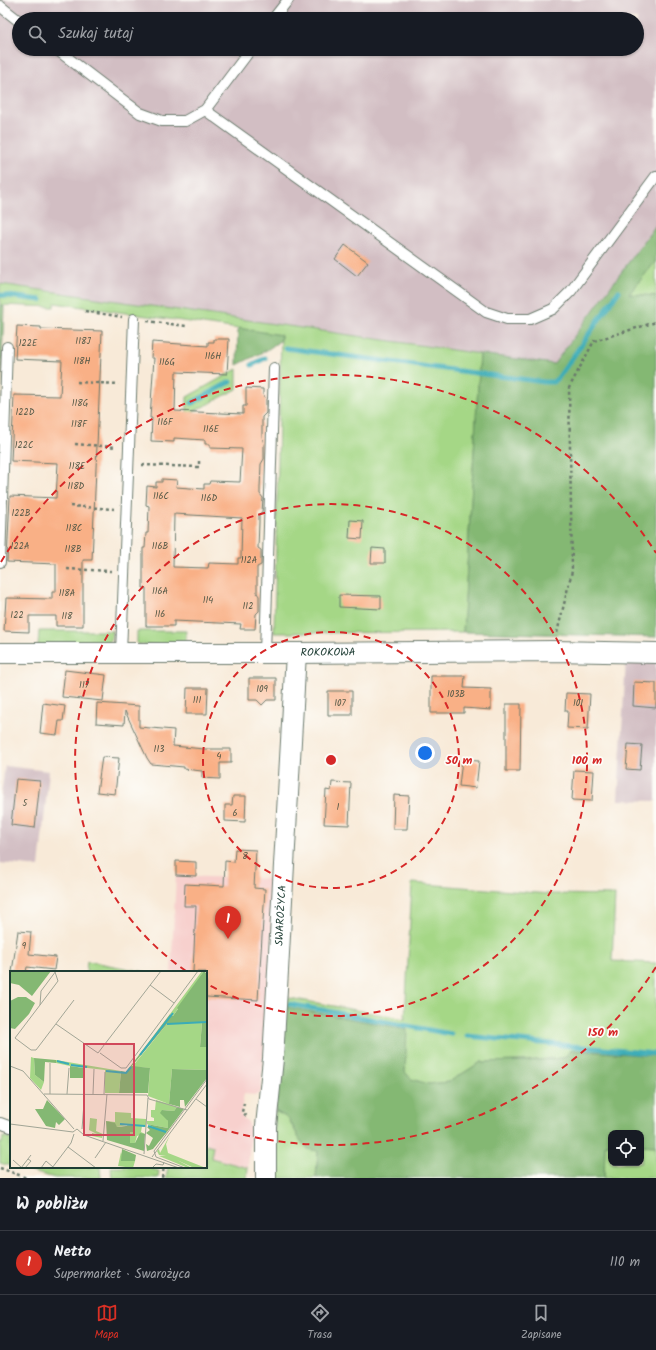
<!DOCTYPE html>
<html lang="pl">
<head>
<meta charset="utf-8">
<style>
  body { margin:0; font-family:Kalam,sans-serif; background:#20242c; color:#f1f3f6 }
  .controls { position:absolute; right:12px; bottom:12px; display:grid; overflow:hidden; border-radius:8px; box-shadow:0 1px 3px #0004 }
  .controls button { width:36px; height:36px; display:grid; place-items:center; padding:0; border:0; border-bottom:1px solid #363941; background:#171b24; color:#f1f3f6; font:20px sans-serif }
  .you { position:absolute; left:425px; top:753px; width:14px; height:14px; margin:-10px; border:3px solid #fff; border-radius:50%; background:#1a73e8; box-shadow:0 0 0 6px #1a73e833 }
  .badge { display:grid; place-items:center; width:26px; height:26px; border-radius:50%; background:#d93025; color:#fff; font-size:13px; font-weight:700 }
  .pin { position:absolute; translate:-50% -33px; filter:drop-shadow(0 1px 2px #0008) }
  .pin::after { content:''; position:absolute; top:21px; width:14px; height:12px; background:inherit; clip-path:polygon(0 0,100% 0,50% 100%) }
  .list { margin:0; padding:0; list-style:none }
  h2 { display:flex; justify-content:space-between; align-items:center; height:52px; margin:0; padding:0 16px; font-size:17px }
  h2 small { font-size:13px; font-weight:400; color:#9ea1a6 }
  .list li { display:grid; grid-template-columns:26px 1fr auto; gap:12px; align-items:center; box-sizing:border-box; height:64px; padding:0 16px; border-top:1px solid #363941 }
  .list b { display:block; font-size:15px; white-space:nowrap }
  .list p { margin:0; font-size:13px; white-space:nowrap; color:#9ea1a6 }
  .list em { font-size:13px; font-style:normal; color:#9ea1a6 }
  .icon { flex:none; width:22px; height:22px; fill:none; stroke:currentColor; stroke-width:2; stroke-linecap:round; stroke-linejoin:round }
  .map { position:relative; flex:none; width:656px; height:1178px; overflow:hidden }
  .search { position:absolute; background:#171b24; box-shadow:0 1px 3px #0004; left:12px; right:12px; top:12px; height:44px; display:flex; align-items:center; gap:10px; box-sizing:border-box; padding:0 14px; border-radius:22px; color:#9ea1a6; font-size:15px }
  .sheet { height:116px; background:#171b24 }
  nav { display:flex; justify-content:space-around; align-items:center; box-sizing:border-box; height:56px; border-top:1px solid #363941; background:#171b24; font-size:11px; color:#9ea1a6 }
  nav a { display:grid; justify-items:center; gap:2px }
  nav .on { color:#d93025 }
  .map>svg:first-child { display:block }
  .built { fill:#f7d0cd }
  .industrial { fill:#d2bec3; fill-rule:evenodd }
  .green { fill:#a5d786; stroke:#628a5d }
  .forest { fill:#84b873; stroke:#527a54 }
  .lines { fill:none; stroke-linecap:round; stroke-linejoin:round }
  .stream { stroke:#3bacb7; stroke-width:5 }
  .building { fill:#f9b086; fill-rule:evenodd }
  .lane-casing { stroke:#6b7a6d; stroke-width:12 }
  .street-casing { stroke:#6b7a6d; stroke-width:22 }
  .path { stroke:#6b7a6d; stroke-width:2.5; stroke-dasharray:3 3; stroke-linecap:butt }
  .lane { stroke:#fff; stroke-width:10 }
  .street { stroke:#fff; stroke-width:20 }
  .ring { fill:none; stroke:#d62828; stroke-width:2; stroke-dasharray:7 5 }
  .labels { text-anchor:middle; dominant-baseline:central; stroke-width:3.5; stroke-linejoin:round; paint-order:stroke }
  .number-label { font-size:9px; fill:#565a48 }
  .street-label { font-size:11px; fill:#1f3d34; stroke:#fdfcf7 }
  .inset-river { fill:none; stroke:#3bacb7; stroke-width:2 }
  .inset-road { fill:none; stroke:#a1a596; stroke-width:1 }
  .view { fill:#d1495b; fill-opacity:0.15; stroke:#d1495b; stroke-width:2 }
  .inset-edge { fill:none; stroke:#1f3d34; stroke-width:2 }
  .centre { fill:#d62828; stroke:#fdfcf7; stroke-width:2 }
  .ring-label { font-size:12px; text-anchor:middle; font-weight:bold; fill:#d62828; stroke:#fdfcf7; stroke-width:3.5; stroke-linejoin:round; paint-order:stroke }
</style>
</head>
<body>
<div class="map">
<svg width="656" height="1178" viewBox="0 0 656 1178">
  <rect width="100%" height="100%" fill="#fdfcf7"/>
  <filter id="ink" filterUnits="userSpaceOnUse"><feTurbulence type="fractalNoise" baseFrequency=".025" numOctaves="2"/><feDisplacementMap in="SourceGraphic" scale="8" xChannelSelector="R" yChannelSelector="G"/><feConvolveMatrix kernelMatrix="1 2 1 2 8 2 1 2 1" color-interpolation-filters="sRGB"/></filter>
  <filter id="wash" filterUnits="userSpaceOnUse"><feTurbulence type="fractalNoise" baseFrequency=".012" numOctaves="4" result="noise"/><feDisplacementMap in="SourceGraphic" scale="16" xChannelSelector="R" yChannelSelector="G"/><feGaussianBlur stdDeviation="0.9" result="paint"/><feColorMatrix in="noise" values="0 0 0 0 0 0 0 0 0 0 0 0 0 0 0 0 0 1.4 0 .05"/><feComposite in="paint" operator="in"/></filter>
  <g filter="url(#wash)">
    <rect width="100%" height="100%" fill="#f8ead8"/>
    <path class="built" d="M176 876 277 879 261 1092 256 1095 244 1094 240 1115 248 1122 251 1130 248 1168 211 1158 213 1146 206 1144V972H171Z"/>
    <path class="industrial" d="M0 0H656V225L554 364 480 354 0 284ZM19 19H637V49H19Z
      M626 659H656V801L618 800Z
      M5 766 49 771 39 867 0 863V802Z"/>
    <path class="green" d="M656 261V296L628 294Z
      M0 284 480 354 463 632 274 633 281 335 55 303 54 307 0 305Z
      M237 369V389L187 415V397Z
      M39 631H112V636L107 646 38 647Z
      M137 631H186L185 646 137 644Z
      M412 883 549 894 615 895 612 961 656 963V1056L571 1050 564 1058 524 1061 481 1062 449 1082 428 1084 411 1079 405 1072V1054L284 1007V997L405 1019Z
      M87 961 146 972H86Z
      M275 1111 286 1117 290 1121 300 1140 308 1149 318 1151 316 1178H274Z
      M3 1137 11 1138V1166L0 1163V1143L2 1144Z
      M206 1144 213 1146 211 1158 248 1168 247 1178H166L168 1167H206Z
      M605 1144H611V1163H641V1145L656 1146V1178H604Z
      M14 1167H100L101 1178H55Z
      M111 1167H145L159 1171 158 1178H112Z"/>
    <path class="forest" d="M656 225V261L629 294 656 296V637L463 632 480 354 554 364Z
      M0 305 4 306 0 412Z
      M238 328 281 335V340L267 350 237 365Z
      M284 1007 407 1029 405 1072 411 1079 428 1084 449 1082 481 1062 524 1061 564 1058 571 1050 656 1056V1146L641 1145V1133H611V1144H605L604 1178H316L318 1151 308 1149 300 1140 290 1121 286 1117 275 1111Z"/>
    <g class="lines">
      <path class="stream" d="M0 295 41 300
        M285 348 544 382H553L558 378 619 291
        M252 365 265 358
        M192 403 230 382
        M289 1004 451 1034
        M467 1036 656 1054"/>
    </g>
    <g id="blocks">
      <path class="building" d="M345 245 368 262 357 276 335 259Z
        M17 326 41 327V329L102 331 92 560H83V626H56V616H29V632L4 631 6 598 52 599V592H56V564L7 562 10 496 56 498 58 463 11 461 14 395 60 396 62 361 15 359Z
        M214 339H229L227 374 176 372 175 411 243 414V406H246V388L263 389V395L266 399V413L262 417V436L264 445V459L261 464 260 488V494L263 498 262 512 259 514V522L258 548 261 550V565L257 567V593L259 596V611L256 614 255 629H240L241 624 174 621V626H146V588H143V548H145L146 533H148L149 506 146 505 147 486 156 487V482H162V479L177 480 176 487 204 489V484H209L210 481 240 482 242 449 210 448V444H205V440L174 438V442L151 441 152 418H150L154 358H151L152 342 208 346V342H214ZM174 514 242 518 241 558H238V564L209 563 208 568 173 567Z
        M350 520 363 521 362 539 349 538Z
        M372 548 385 549V563H371Z
        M339 595 381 596V609L339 607Z
        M65 670 106 675 103 701 62 697Z
        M431 676H465L464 688 491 689V710L464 708V713H431Z
        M249 678H276V700H267L262 705 257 700H249Z
        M634 682 656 683V708L633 706Z
        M187 688H208L207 714H186Z
        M328 691H352V715H328Z
        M566 693 590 694 588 729 567 728 568 711H565Z
        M43 703 65 706 63 721H59L57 735 40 733Z
        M97 703 139 706V727L174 730 173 746 204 749H231V763H220V779L202 778V771L184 769V767L151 764 147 758 125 711 124 725 96 723Z
        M506 704H521L520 771H506Z
        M628 744 642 745 640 770 626 769Z
        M102 757 119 758 115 794 97 792Z
        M462 760 479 761 476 788 459 786Z
        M574 770 594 771 592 801 572 800Z
        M16 779 40 781 35 828 11 825Z
        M332 782 351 783 349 825 324 824 326 790 331 791Z
        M394 795 409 796 407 829H393Z
        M233 796H246L245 822 225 821V805H232Z
        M235 849 256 850 254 888 265 889 258 1000 206 997V972H193L196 906H184L185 884 224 886 225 861 234 862Z
        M176 861 196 862V876L176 875Z
        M18 931 31 932 29 954 56 957 54 970 27 967 26 972H12Z"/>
    </g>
  </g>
  <g filter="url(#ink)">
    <use href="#blocks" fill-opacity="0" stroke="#6b7a6d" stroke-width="1"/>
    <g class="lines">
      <g class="lane-casing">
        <path id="lane" d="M0 6 19 21
          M273 19 288 0
          M56 49 140 113 162 121H185L205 110 251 49
          M205 110 486 312 507 319H530L553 309 571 291 656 176
          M0 562 7 347
          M121 653 134 319
          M265 653 274 368
          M0 1123 11 1127"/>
      </g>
      <g class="street-casing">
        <g id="street">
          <path id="s1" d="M0 653H296L553 651 656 653"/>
          <path id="s2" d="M266 1178V1126L273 1059 296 653"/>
        </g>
      </g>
      <path class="path" d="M85 311 122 317
        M147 321 186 326
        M77 382 119 384
        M75 444 116 447
        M142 465 199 467V459
        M70 506 114 509
        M67 569 111 571
        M557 633 572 571 569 388 594 341 656 322
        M244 1103 242 1112 248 1117
        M0 1168 27 1178
        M162 1178 164 1167"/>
      <use href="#lane" class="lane"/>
      <use href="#street" class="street"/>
    </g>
  </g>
  <g class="ring">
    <circle cx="331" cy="760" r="128"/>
    <path d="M186 971A256 256 0 1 1 207 984"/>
    <path d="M656 967A385 385 0 0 1 209 1125M1 562A385 385 0 0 1 656 553"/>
  </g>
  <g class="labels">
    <g class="number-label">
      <text x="83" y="341">118J</text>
      <text x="28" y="343">122E</text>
      <text x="213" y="356">116H</text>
      <text x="82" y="361">118H</text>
      <text x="167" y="362">116G</text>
      <text x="80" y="403">118G</text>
      <text x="25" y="412">122D</text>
      <text x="165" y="422">116F</text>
      <text x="79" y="424">118F</text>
      <text x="211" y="429">116E</text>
      <text x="24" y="445">122C</text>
      <text x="77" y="466">118E</text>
      <text x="76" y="486">118D</text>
      <text x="161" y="496">116C</text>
      <text x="209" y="498">116D</text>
      <text x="21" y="513">122B</text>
      <text x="74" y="528">118C</text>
      <text x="20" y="546">122A</text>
      <text x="160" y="546">116B</text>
      <text x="73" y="549">118B</text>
      <text x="249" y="560">112A</text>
      <text x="160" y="591">116A</text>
      <text x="67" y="593">118A</text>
      <text x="208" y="600">114</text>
      <text x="248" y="606">112</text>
      <text x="160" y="614">116</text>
      <text x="17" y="615">122</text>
      <text x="67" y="616">118</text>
      <text x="84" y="685">117</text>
      <text x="262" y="689">109</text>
      <text x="456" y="694">103B</text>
      <text x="197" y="700">111</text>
      <text x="340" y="703">107</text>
      <text x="578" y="703">101</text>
      <text x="159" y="749">113</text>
      <text x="219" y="756">4</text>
      <text x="25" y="803">5</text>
      <text x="338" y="807">1</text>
      <text x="235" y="813">6</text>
      <text x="245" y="856">8</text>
      <text x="24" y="946">9</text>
    </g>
    <g class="street-label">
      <text stroke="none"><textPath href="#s1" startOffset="328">ROKOKOWA</textPath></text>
      <text stroke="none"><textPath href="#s2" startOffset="263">SWAROŻYCA</textPath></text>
    </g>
  </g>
  <g transform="translate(10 971)">
    <rect width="197" height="197" fill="#f8ead8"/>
    <path d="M192 0H194L163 45 160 43ZM192 52 190 76H197V99L162 98 159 133 167 136 164 140 152 139 158 150V157L137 153V150H144V147L141 146V139H145L146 129 159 133 138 125 140 97 122 96 157 53ZM21 86 24 87 25 104 34 111 31 119 20 107ZM46 89 111 100 109 122H95V99L60 95 46 92ZM105 141 121 142V147L136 148V156L132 155 131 161 135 163 127 165 125 172H120V161L117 154 107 156 96 150 105 151ZM80 147 87 148 86 160 93 163 92 167 82 165V162L87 163 79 159ZM160 164 156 173 158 182 196 197H184L167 189 182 197H178L149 185H156L149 184 147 180 149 178 150 182ZM111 181 114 189 125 190 123 197 108 195Z" fill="#a5d786"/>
    <path d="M0 0H41L22 25 9 14 0 12ZM194 0 197 3V76H190L192 52 157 53 122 95 140 97 138 122H109L111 100 116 101 160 43 163 45 168 38 167 37ZM8 26H16L25 32 19 43 5 58 0 57V30ZM24 87 46 89V92L35 91 34 111 25 104ZM60 95 74 97V107H60ZM162 98 197 99V107L175 136 174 129H170V136L159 133ZM37 129 55 148 49 154 46 151 45 157 36 155 25 138H33ZM167 136 174 138 157 161 148 158 157 161 143 178 137 180 136 173 139 175 143 167 136 162 140 159 137 156H143L137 153 158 157V150L150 142 152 139 164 140ZM96 150 105 152 107 156 125 154V161H120V172H125L130 162 135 163 134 180 97 169ZM112 178 126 184 125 190H111Z" fill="#84b873"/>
    <path class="inset-river" d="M157 53 197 51M130 84 163 42M47 90 59 93M61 94 77 96M96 100 116 102 121 96M110 153 135 155M138 155 156 161"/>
    <path class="inset-road" d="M46 0 31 20 30 34 5 67 21 79H26L64 29M140 14 164 32M30 34 48 10 45 1M46 53 88 82 151 0M90 82 111 97H116L188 0M0 95 13 100 64 158M34 123 137 124 139 128 177 139M40 123V92M57 123 59 97M74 123V100M83 123 84 98M94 123 95 101M186 128 197 136M0 153 63 161M72 158 74 132M63 161 67 158 74 164 169 197M93 170 97 123M58 176 86 197M134 183 138 127M142 186 197 113M85 187 96 171M3 189 12 197M11 197 21 184M15 197 21 190 18 188M31 197 36 190 43 196M42 197 61 172 64 163M142 197 146 193 153 194 154 191M175 197 146 186 144 180 197 108"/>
    <path class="view" d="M74 73H124V164H74Z"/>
    <rect width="197" height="197" class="inset-edge"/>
  </g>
  <circle cx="331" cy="760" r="6" class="centre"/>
  <g class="ring-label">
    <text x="459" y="764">50 m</text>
    <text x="587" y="764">100 m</text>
    <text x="603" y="1036">150 m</text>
  </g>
</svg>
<div class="controls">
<button><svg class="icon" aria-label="locate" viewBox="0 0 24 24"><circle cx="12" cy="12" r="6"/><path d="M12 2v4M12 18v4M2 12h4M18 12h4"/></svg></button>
</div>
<div class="you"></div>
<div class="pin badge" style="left:228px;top:939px">1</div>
<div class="search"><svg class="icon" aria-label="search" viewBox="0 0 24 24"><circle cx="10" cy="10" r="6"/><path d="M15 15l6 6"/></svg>Szukaj tutaj</div>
</div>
<section class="sheet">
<h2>W pobliżu<small></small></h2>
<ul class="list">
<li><span class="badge">1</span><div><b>Netto</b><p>Supermarket · Swarożyca</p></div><em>110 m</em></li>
</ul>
</section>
<nav>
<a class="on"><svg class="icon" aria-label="map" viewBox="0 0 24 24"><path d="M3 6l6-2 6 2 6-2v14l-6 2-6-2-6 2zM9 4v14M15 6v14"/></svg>Mapa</a>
<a><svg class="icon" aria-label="directions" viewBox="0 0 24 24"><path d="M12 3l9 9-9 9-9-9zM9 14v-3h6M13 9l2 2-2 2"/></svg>Trasa</a>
<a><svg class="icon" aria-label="saved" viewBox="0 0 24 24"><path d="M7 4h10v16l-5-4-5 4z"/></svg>Zapisane</a>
</nav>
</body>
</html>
